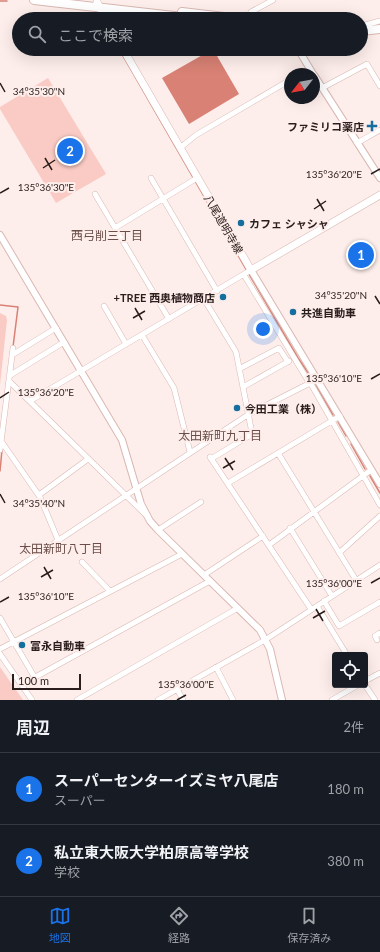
<!DOCTYPE html>
<html lang="ja">
<head>
<meta charset="utf-8">
<style>
  body { margin:0; font-family:Lato,"Noto Sans JP",sans-serif; background:#242831; color:#f1f3f6 }
  .controls { position:absolute; right:12px; bottom:12px; display:grid; overflow:hidden; border-radius:4px; box-shadow:0 4px 16px #0002 }
  .controls button { width:36px; height:36px; display:grid; place-items:center; padding:0; border:0; border-bottom:1px solid #363941; background:#171b24; color:#f1f3f6; font:20px sans-serif }
  .compass { position:absolute; left:284px; top:68px; width:36px; height:36px; border-radius:50%; background:#171b24; box-shadow:0 4px 16px #0002; rotate:239deg }
  .scale { position:absolute; left:12px; bottom:10px; width:69px; box-sizing:border-box; padding-left:4px; border:2px solid #2a1d1b; border-top:0; font-size:11px; line-height:14px; white-space:nowrap; color:#2a1d1b; -webkit-text-stroke:3px #fdeeeb; paint-order:stroke }
  .you { position:absolute; left:263px; top:329px; width:14px; height:14px; margin:-10px; border:3px solid #fff; border-radius:50%; background:#1a73e8; box-shadow:0 0 0 6px #1a73e833 }
  .badge { display:grid; place-items:center; width:26px; height:26px; border-radius:50%; background:#1a73e8; color:#fff; font-size:13px; font-weight:700 }
  .pin { position:absolute; translate:-50% -50%; border:2px solid #fff; box-shadow:0 1px 4px #0006 }
  .list { margin:0; padding:0; list-style:none }
  h2 { display:flex; justify-content:space-between; align-items:center; height:52px; margin:0; padding:0 16px; font-size:17px }
  h2 small { font-size:13px; font-weight:400; color:#9ea1a6 }
  .list li { display:grid; grid-template-columns:26px 1fr auto; gap:12px; align-items:center; box-sizing:border-box; height:72px; padding:0 16px; border-top:1px solid #363941 }
  .list b { display:block; font-size:15px; white-space:nowrap }
  .list p { margin:0; font-size:13px; white-space:nowrap; color:#9ea1a6 }
  .list em { font-size:13px; font-style:normal; color:#9ea1a6 }
  .icon { flex:none; width:22px; height:22px; fill:none; stroke:currentColor; stroke-width:2; stroke-linecap:round; stroke-linejoin:round }
  .map { position:relative; flex:none; width:380px; height:700px; overflow:hidden }
  .search { position:absolute; background:#171b24; box-shadow:0 4px 16px #0002; left:12px; right:12px; top:12px; height:44px; display:flex; align-items:center; gap:10px; box-sizing:border-box; padding:0 14px; border-radius:22px; color:#9ea1a6; font-size:15px }
  .sheet { height:196px; background:#171b24 }
  nav { display:flex; justify-content:space-around; align-items:center; box-sizing:border-box; height:56px; border-top:1px solid #363941; background:#171b24; font-size:11px; color:#9ea1a6 }
  nav a { display:grid; justify-items:center; gap:2px }
  nav .on { color:#1a73e8 }
  .map>svg:first-child { display:block }
  .green { fill:#facbc4 }
  .water { fill:#d88174 }
  .lines { fill:none; stroke-linecap:round; stroke-linejoin:round }
  .stream { stroke:#d88174; stroke-width:1.5 }
  .minor-casing { stroke:#dab8b2; stroke-width:6 }
  .tertiary-casing { stroke:#dab8b2; stroke-width:8 }
  .secondary-casing { stroke:#dab8b2; stroke-width:8 }
  .trunk-casing { stroke:#dab8b2; stroke-width:10 }
  .minor { stroke:#fff; stroke-width:5 }
  .tertiary { stroke:#fff; stroke-width:6 }
  .secondary { stroke:#fff; stroke-width:7 }
  .trunk { stroke:#fff; stroke-width:8 }
  .ticks { fill:none; stroke:#2a1d1b; stroke-width:1.5 }
  .poi-dot { fill:#156e9e; stroke:#fdeeeb; stroke-width:1.5 }
  .labels { text-anchor:middle; dominant-baseline:central; stroke-width:4; stroke-linejoin:round; paint-order:stroke }
  .poi-label { font-size:11px; font-weight:bold; fill:#2a1d1b; stroke:#fdeeeb; text-anchor:start }
  .street-label { font-size:11px; fill:#2a1d1b; stroke:#fdeeeb }
  .neighbourhood-label { font-size:12px; fill:#6b4e49; stroke:#fdeeeb }
  .ticks-label { font-size:10px; text-anchor:middle; fill:#2a1d1b; stroke:#fdeeeb; stroke-width:4; stroke-linejoin:round; paint-order:stroke }
</style>
</head>
<body>
<div class="map">
<svg width="380" height="700" viewBox="0 0 380 700">
  <rect width="100%" height="100%" fill="#fdeeeb"/>
  <path class="green" d="M48 78 106 174 56 203 0 109V107Z
    M0 313 6 316 7 320 0 385Z
    M0 667 23 700H0Z"/>
  <path class="water" d="M213 49 239 94 189 124 162 78Z"/>
  <g class="lines">
    <path class="stream" d="M0 1H7
      M98 12 101 19
      M119 49 247 271
      M249 274 298 358 311 377
      M0 305 18 307 13 347
      M316 385 333 415
      M338 422 346 436
      M351 444 365 469
      M0 471 2 450
      M370 476 380 493"/>
    <g class="minor-casing">
      <path id="minor" d="M247 19 251 12 273 0
        M365 25 380 21
        M301 74 310 69
        M322 88 367 64 380 86
        M357 143 380 130
        M180 148 196 135 290 80
        M151 178 217 291
        M95 194 169 319
        M115 228 197 178
        M244 275 310 384
        M204 299 236 352 253 438
        M104 306 126 344
        M142 335 174 388 190 452
        M12 355 56 328
        M239 369 279 348 288 362
        M9 376 64 342
        M9 381 147 516
        M311 384 380 505
        M243 387 289 361
        M30 401 251 270
        M1 441 40 497 58 540
        M0 450 13 348
        M278 453 356 580
        M210 457 311 609
        M211 459 252 434
        M228 483 340 416
        M39 495 88 459
        M290 528 332 596
        M158 530 201 502
        M269 545 371 470
        M339 553 380 516
        M82 562 110 591
        M204 575 263 536
        M0 579 249 414 318 379
        M324 601 339 626 380 602
        M317 606 347 655
        M0 618 35 678
        M377 640 375 636 380 633
        M0 649 182 554
        M0 654 32 700
        M216 667 233 700
        M365 681 380 673
        M21 685 210 581
        M365 685 375 700
        M177 689 183 700
        M77 700 238 608
        M158 700 265 640 380 565
        M332 700 358 685"/>
    </g>
    <g class="tertiary-casing">
      <path id="tertiary" d="M298 49 313 74
        M314 75 380 178
        M0 235 122 440 141 504 150 521 158 530 260 630 270 649 282 700
        M251 270 380 484"/>
    </g>
    <g class="secondary-casing">
      <path id="secondary" d="M97 2 106 19
        M123 49 251 270 380 195"/>
    </g>
    <g class="trunk-casing">
      <path id="trunk" d="M34 0 200 19
        M182 12 241 19
        M361 31 380 29"/>
    </g>
    <use href="#minor" class="minor"/>
    <use href="#tertiary" class="tertiary"/>
    <use href="#secondary" class="secondary"/>
    <use href="#trunk" class="trunk"/>
  </g>
  <path class="ticks" d="M0 83 5 92M45 158 52 170M43 168 55 160M371 174 380 169M0 193 9 188M317 199 324 211M314 209 326 201M375 296 380 304M135 308 142 320M133 318 145 311M371 379 380 374M0 398 9 392M225 458 233 470M223 468 235 461M0 494 5 503M44 567 51 579M41 577 53 570M371 583 380 578M0 602 9 597M316 609 323 621M313 618 325 611M177 700 186 695"/>
  <g class="poi-dot">
    <path d="M370 120h4v4h4v4h-4v4h-4v-4h-4v-4h4z"/>
    <circle cx="241" cy="223" r="4"/>
    <circle cx="223" cy="297" r="4"/>
    <circle cx="293" cy="312" r="4"/>
    <circle cx="237" cy="408" r="4"/>
    <circle cx="22" cy="645" r="4"/>
  </g>
  <g class="labels">
    <g class="poi-label">
      <text x="364" y="126" text-anchor="end">ファミリコ薬店</text>
      <text x="249" y="223">カフェ シャシャ</text>
      <text x="215" y="297" text-anchor="end">+TREE 西奥植物商店</text>
      <text x="301" y="312">共進自動車</text>
      <text x="245" y="408">今田工業（株）</text>
      <text x="30" y="645">富永自動車</text>
    </g>
    <g class="street-label">
      <text transform="translate(224 224) rotate(60)">八尾道明寺線</text>
    </g>
    <g class="neighbourhood-label">
      <text x="107" y="235">西弓削三丁目</text>
      <text x="220" y="435">太田新町九丁目</text>
      <text x="61" y="548">太田新町八丁目</text>
    </g>
  </g>
  <g class="ticks-label">
    <text x="39" y="95">34°35'30"N</text>
    <text x="334" y="178">135°36'20"E</text>
    <text x="46" y="191">135°36'30"E</text>
    <text x="341" y="299">34°35'20"N</text>
    <text x="334" y="382">135°36'10"E</text>
    <text x="46" y="396">135°36'20"E</text>
    <text x="39" y="507">34°35'40"N</text>
    <text x="334" y="587">135°36'00"E</text>
    <text x="46" y="600">135°36'10"E</text>
    <text x="186" y="688">135°36'00"E</text>
  </g>
</svg>
<div class="controls">
<button><svg class="icon" aria-label="locate" viewBox="0 0 24 24"><circle cx="12" cy="12" r="6"/><path d="M12 2v4M12 18v4M2 12h4M18 12h4"/></svg></button>
</div>
<svg class="compass" viewBox="-18 -18 36 36"><path d="M0-13l5 13h-10z" fill="#e53935"/><path d="M0 13l5-13h-10z" fill="#9ea1a6"/></svg>
<div class="scale">100 m</div>
<div class="you"></div>
<div class="pin badge" style="left:361px;top:255px">1</div>
<div class="pin badge" style="left:70px;top:151px">2</div>
<div class="search"><svg class="icon" aria-label="search" viewBox="0 0 24 24"><circle cx="10" cy="10" r="6"/><path d="M15 15l6 6"/></svg>ここで検索</div>
</div>
<section class="sheet">
<h2>周辺<small>2件</small></h2>
<ul class="list">
<li><span class="badge">1</span><div><b>スーパーセンターイズミヤ八尾店</b><p>スーパー</p></div><em>180 m</em></li>
<li><span class="badge">2</span><div><b>私立東大阪大学柏原高等学校</b><p>学校</p></div><em>380 m</em></li>
</ul>
</section>
<nav>
<a class="on"><svg class="icon" aria-label="map" viewBox="0 0 24 24"><path d="M3 6l6-2 6 2 6-2v14l-6 2-6-2-6 2zM9 4v14M15 6v14"/></svg>地図</a>
<a><svg class="icon" aria-label="directions" viewBox="0 0 24 24"><path d="M12 3l9 9-9 9-9-9zM9 14v-3h6M13 9l2 2-2 2"/></svg>経路</a>
<a><svg class="icon" aria-label="saved" viewBox="0 0 24 24"><path d="M7 4h10v16l-5-4-5 4z"/></svg>保存済み</a>
</nav>
</body>
</html>
